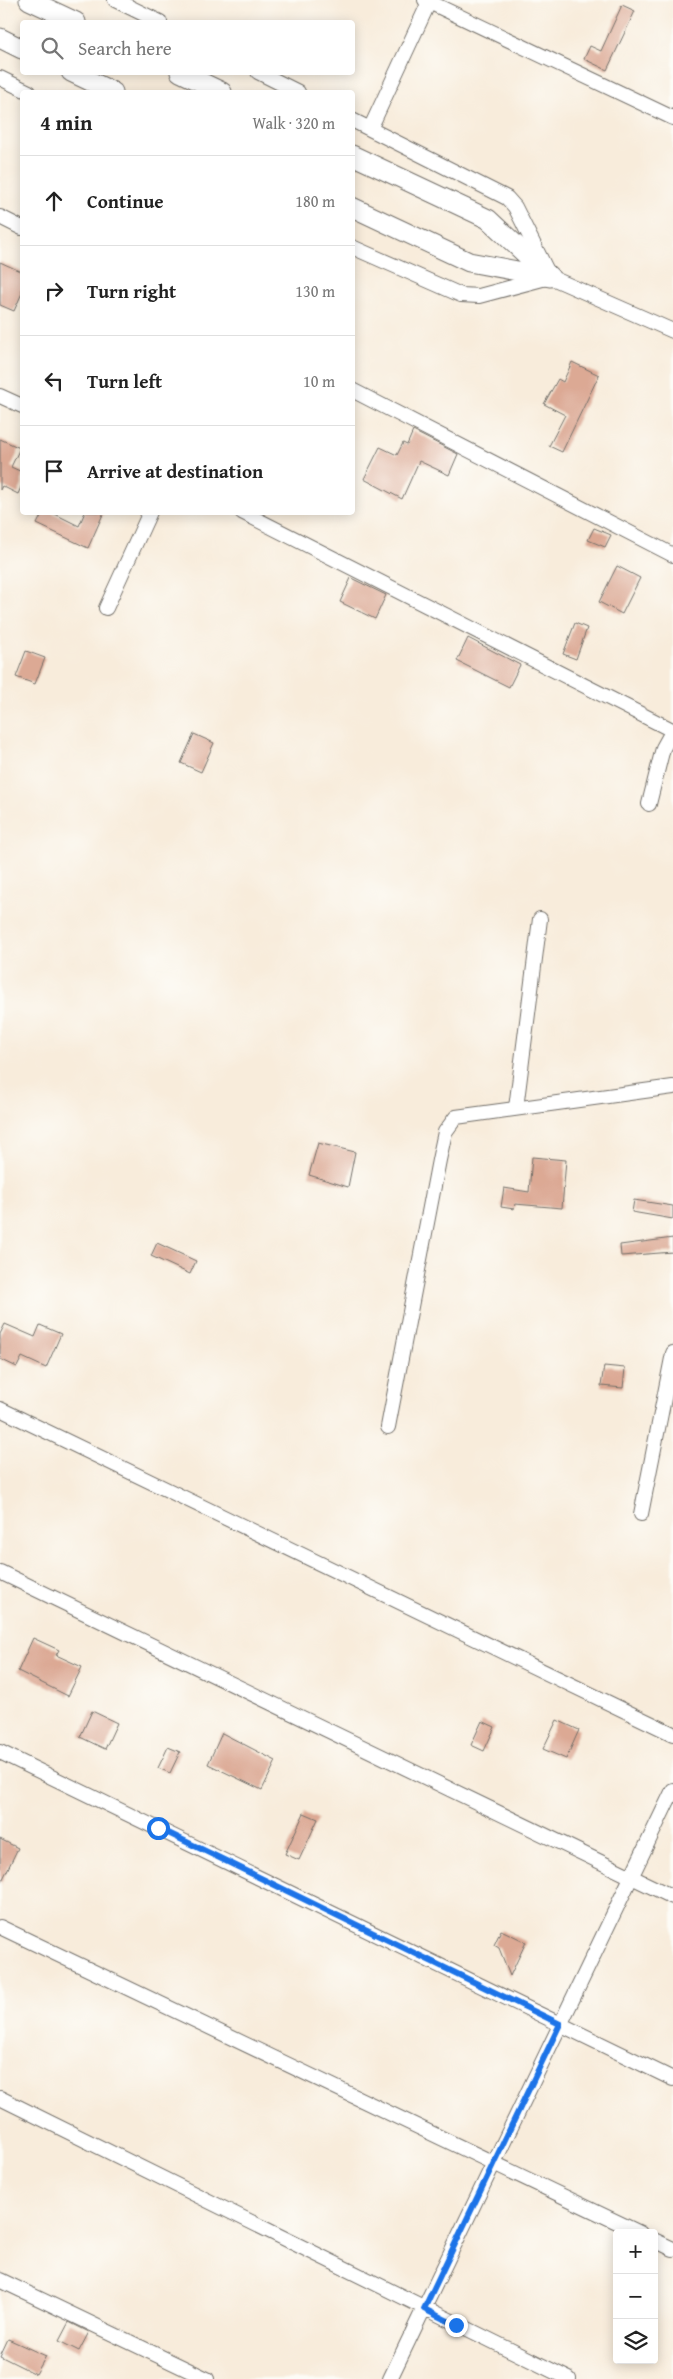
<!DOCTYPE html>
<html lang="en">
<head>
<meta charset="utf-8">
<style>
  body { margin:0; font-family:"Gentium Book Plus",serif; background:#f2f2f2; color:#222 }
  .controls { position:absolute; right:15px; bottom:15px; display:grid; overflow:hidden; border-radius:5px; box-shadow:0 2px 12px #0003 }
  .controls button { width:45px; height:45px; display:grid; place-items:center; padding:0; border:0; border-bottom:1px solid #e0e0e0; background:#fff; color:#222; font:25px sans-serif }
  .stop { position:absolute; width:15px; height:15px; margin:-11px; border:4px solid #1a73e8; border-radius:50%; background:#fff }
  .stop.end { background:#1a73e8; border-color:#fff; box-shadow:0 1px 5px #0008 }
  .list { margin:0; padding:0; list-style:none }
  h2 { display:flex; justify-content:space-between; align-items:center; height:65px; margin:0; padding:0 20px; font-size:21px }
  h2 small { font-size:16px; font-weight:400; color:#767676 }
  .list li { display:grid; grid-template-columns:32px 1fr auto; gap:15px; align-items:center; box-sizing:border-box; height:90px; padding:0 20px; border-top:1px solid #e0e0e0 }
  .list b { display:block; font-size:19px; white-space:nowrap }
  .list em { font-size:16px; font-style:normal; color:#767676 }
  .icon { flex:none; width:28px; height:28px; fill:none; stroke:currentColor; stroke-width:2; stroke-linecap:round; stroke-linejoin:round }
  .map { position:relative; flex:none; width:673px; height:2379px; overflow:hidden }
  .search { position:absolute; background:#fff; box-shadow:0 2px 12px #0003; left:20px; top:20px; width:335px; height:55px; display:flex; align-items:center; gap:12px; box-sizing:border-box; padding:0 18px; border-radius:5px; color:#767676; font-size:19px }
  .panel { position:absolute; background:#fff; box-shadow:0 2px 12px #0003; left:20px; top:90px; width:335px; height:425px; border-radius:5px }
  .map>svg:first-child { display:block }
  .building { fill:#dca994 }
  .lines { fill:none; stroke-linecap:round; stroke-linejoin:round }
  .street-casing { stroke:#736f69; stroke-width:16 }
  .secondary-casing { stroke:#736f69; stroke-width:21 }
  .street { stroke:#fff; stroke-width:14 }
  .secondary { stroke:#fff; stroke-width:19 }
  .route { stroke:#1a73e8; stroke-width:6 }
</style>
</head>
<body>
<div class="map">
<svg width="673" height="2379" viewBox="0 0 673 2379">
  <rect width="100%" height="100%" fill="#fdfcf7"/>
  <filter id="ink" filterUnits="userSpaceOnUse"><feTurbulence type="fractalNoise" baseFrequency=".02" numOctaves="2"/><feDisplacementMap in="SourceGraphic" scale="10" xChannelSelector="R" yChannelSelector="G"/><feConvolveMatrix kernelMatrix="1 2 1 2 8 2 1 2 1" color-interpolation-filters="sRGB"/></filter>
  <filter id="wash" filterUnits="userSpaceOnUse"><feTurbulence type="fractalNoise" baseFrequency=".0096" numOctaves="4" result="noise"/><feDisplacementMap in="SourceGraphic" scale="20" xChannelSelector="R" yChannelSelector="G"/><feGaussianBlur stdDeviation="1.12" result="paint"/><feColorMatrix in="noise" values="0 0 0 0 0 0 0 0 0 0 0 0 0 0 0 0 0 1.4 0 .05"/><feComposite in="paint" operator="in"/></filter>
  <g filter="url(#wash)">
    <rect width="100%" height="100%" fill="#f8ecdb"/>
    <g id="blocks">
      <path class="building" d="M622 5 635 11 607 70 584 59 590 46 601 51Z
        M0 262 22 272V293L14 311 0 305Z
        M572 362 599 375 562 452 549 446 565 415 544 404 558 379 563 382Z
        M413 431 458 454 449 475 419 461 402 499 364 479 380 447 397 455 403 443 407 445Z
        M0 439 20 448 11 467 22 472V485L18 494 2 486 0 490Z
        M43 512H51L79 526 85 512H104L88 548 37 524Z
        M594 528 611 535 605 547 588 540Z
        M617 566 640 578 622 614 599 602Z
        M351 578 386 595 375 619 340 602Z
        M575 623 587 628 576 659 563 654Z
        M468 638 520 665 509 687 457 661Z
        M26 651 45 658 35 684 16 677Z
        M194 734 214 743 201 772 181 763Z
        M318 1143 355 1152 348 1187 309 1175Z
        M532 1157 566 1160 562 1208 515 1204 514 1209 501 1207 504 1188 529 1192Z
        M634 1200 673 1206V1219L632 1212Z
        M673 1238V1252L621 1256 620 1245Z
        M157 1243 196 1261 190 1274 151 1256Z
        M5 1324 35 1337 40 1325 61 1334 46 1368 22 1357 17 1367 0 1359V1334Z
        M604 1366 625 1368 623 1388 601 1386Z
        M33 1638 59 1650 56 1655 82 1667 68 1696 18 1671Z
        M92 1711 117 1723 105 1749 80 1737Z
        M557 1720 579 1730 566 1759 543 1749Z
        M482 1721 495 1727 484 1751 471 1745Z
        M222 1733 276 1761 262 1790 208 1764Z
        M168 1747 180 1752 170 1773 158 1768Z
        M304 1813 318 1819 299 1860 285 1854Z
        M0 1839 18 1848 0 1885Z
        M501 1930 526 1942 510 1976 499 1948 494 1945Z
        M69 2322 89 2332 79 2351 59 2341Z
        M8 2339 46 2356 36 2374 0 2356Z"/>
    </g>
  </g>
  <g filter="url(#ink)">
    <use href="#blocks" fill-opacity="0" stroke="#736f69" stroke-width="1"/>
    <g class="lines">
      <g class="street-casing">
        <path id="street" d="M115 0 160 22
          M425 0 673 118
          M258 72 298 92
          M0 78 29 92
          M352 120 507 198 515 207 546 269
          M370 129 430 0
          M0 217 22 228
          M352 247 461 295 479 296 550 277 673 331
          M352 390 673 555
          M0 396 22 406
          M242 512 672 730
          M106 608 150 512
          M649 804 663 748 673 730
          M516 1108 540 919
          M0 1409 673 1734
          M388 1427 439 1160 445 1132 456 1117 673 1087
          M641 1514 673 1353
          M0 1572 673 1897
          M0 1752 673 2079
          M0 1927 640 2233
          M0 2098 569 2379
          M654 2240 673 2249
          M0 2280 207 2379
          M390 2379 673 1790"/>
      </g>
      <g class="secondary-casing">
        <path id="secondary" d="M29 0 76 22
          M0 38 22 49
          M71 72 113 92
          M180 72 222 92
          M352 155 488 219 550 277
          M352 207 469 262 550 277"/>
      </g>
      <use href="#street" class="street"/>
      <use href="#secondary" class="secondary"/>
    </g>
  </g>
  <g class="lines" filter="url(#ink)">
    <path class="route" d="M158 1828 560 2024 424 2309 456 2325"/>
  </g>
</svg>
<div class="controls">
<button>+</button>
<button>−</button>
<button><svg class="icon" aria-label="layers" viewBox="0 0 24 24"><path d="M12 4l9 5-9 5-9-5zM3 14l9 5 9-5"/></svg></button>
</div>
<div class="stop" style="left:158px;top:1828px"></div>
<div class="stop end" style="left:456px;top:2325px"></div>
<div class="search"><svg class="icon" aria-label="search" viewBox="0 0 24 24"><circle cx="10" cy="10" r="6"/><path d="M15 15l6 6"/></svg>Search here</div>
<section class="panel">
<h2>4 min<small>Walk · 320 m</small></h2>
<ul class="list">
<li><svg class="icon" aria-label="ahead" viewBox="0 0 24 24"><path d="M12 20V5M6 11l6-6 6 6"/></svg><div><b>Continue</b></div><em>180 m</em></li>
<li><svg class="icon" aria-label="right" viewBox="0 0 24 24"><path d="M7 20v-9h11M14 6l5 5-5 5"/></svg><div><b>Turn right</b></div><em>130 m</em></li>
<li><svg class="icon" aria-label="left" viewBox="0 0 24 24"><path d="M17 20v-9H6M10 6l-5 5 5 5"/></svg><div><b>Turn left</b></div><em>10 m</em></li>
<li><svg class="icon" aria-label="arrive" viewBox="0 0 24 24"><path d="M6 21V4h12l-3 4 3 4H6"/></svg><div><b>Arrive at destination</b></div></li>
</ul>
</section>
</div>
</body>
</html>
